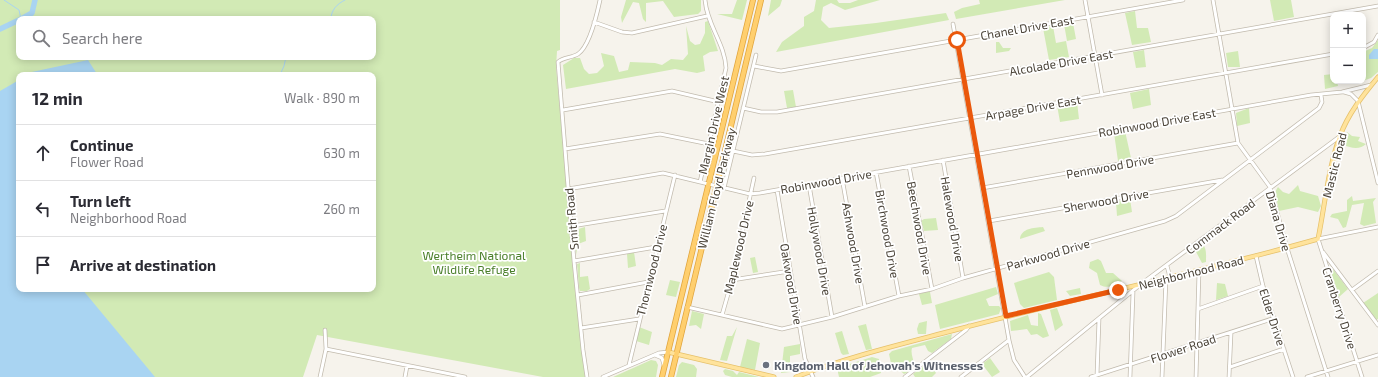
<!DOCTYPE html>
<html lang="en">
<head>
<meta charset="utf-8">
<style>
  body { margin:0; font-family:"Exo 2",sans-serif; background:#f2f2f3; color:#2b2b33 }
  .controls { position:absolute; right:12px; top:12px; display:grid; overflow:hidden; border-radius:8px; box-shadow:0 2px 10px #0003 }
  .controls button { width:36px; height:36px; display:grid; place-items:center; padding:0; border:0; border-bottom:1px solid #e1e1e2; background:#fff; color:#2b2b33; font:20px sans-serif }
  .stop { position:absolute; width:12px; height:12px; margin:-9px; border:3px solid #ea580c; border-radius:50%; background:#fff }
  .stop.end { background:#ea580c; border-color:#fff; box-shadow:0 1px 4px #0008 }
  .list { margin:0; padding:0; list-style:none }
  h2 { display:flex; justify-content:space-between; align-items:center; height:52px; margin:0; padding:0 16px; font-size:17px }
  h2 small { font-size:13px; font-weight:400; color:#7c7c81 }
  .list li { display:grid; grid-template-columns:26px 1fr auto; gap:12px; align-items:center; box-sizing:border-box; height:56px; padding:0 16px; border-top:1px solid #e1e1e2 }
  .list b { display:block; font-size:15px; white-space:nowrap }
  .list p { margin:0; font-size:13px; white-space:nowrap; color:#7c7c81 }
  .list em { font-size:13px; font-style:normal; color:#7c7c81 }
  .icon { flex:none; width:22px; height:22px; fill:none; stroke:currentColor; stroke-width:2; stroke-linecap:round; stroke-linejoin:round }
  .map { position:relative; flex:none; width:1378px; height:377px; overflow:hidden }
  .search { position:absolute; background:#fff; box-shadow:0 2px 10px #0003; left:16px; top:16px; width:360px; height:44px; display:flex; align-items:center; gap:10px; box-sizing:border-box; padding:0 14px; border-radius:8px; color:#7c7c81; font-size:15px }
  .panel { position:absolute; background:#fff; box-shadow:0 2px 10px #0003; left:16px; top:72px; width:360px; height:220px; border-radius:8px }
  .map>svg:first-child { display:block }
  .green { fill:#d2eab5; fill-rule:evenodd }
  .water { fill:#a9d4f2 }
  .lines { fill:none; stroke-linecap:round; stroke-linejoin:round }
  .stream { stroke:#a9d4f2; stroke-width:1 }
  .river { stroke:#a9d4f2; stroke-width:5.5 }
  .minor-casing { stroke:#c2bbae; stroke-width:4.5 }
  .major-casing { stroke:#e6c16a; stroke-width:5 }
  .highway-casing { stroke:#e0a43c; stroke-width:6 }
  .minor { stroke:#fff; stroke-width:3 }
  .major { stroke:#ffe39c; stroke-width:3.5 }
  .highway { stroke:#ffcf6e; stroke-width:4.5 }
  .route { stroke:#ea580c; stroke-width:5 }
  .worship-dot { fill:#6b7280; stroke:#fff; stroke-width:1.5 }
  .labels { text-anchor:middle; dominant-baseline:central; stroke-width:3.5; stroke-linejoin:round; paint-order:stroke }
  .street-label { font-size:12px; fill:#4b4439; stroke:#fff }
  .park-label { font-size:12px; fill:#4a7f2a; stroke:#fff }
  .worship-label { font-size:12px; font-weight:bold; fill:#5b616d; stroke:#fff; text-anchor:start }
</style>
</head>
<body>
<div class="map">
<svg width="1378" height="377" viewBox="0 0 1378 377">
  <rect width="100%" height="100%" fill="#f6f3ec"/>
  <path class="green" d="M0 0H560V50L557 51 556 67 585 377H543L317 335 303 377H0ZM19 19H373V57H19ZM19 75H373V289H19Z
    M626 0H701V11L698 14 674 17 663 1 646 3V22L643 19 639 3 633 2 622 23 621 17Z
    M737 0H747L742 20 717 14H732Z
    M771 0H782L780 6 768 16Z
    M816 0H837L839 3H850L858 0H880L845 10 831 3 823 7 821 20 829 28 876 23 946 13 949 20 776 52 782 42 804 26V17L814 11Z
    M979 0H1065L956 19 954 12 962 8 980 4Z
    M1270 0H1291L1294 17 1274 21Z
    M1135 11 1137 28H1148L1151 42 1132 45 1125 13Z
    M708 21 718 51 710 52 703 56 705 71 697 73 675 69 566 89 563 65 574 58H580L584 69 589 74 597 73 604 66 601 53 614 56 619 72 628 70 630 62 655 63 662 65 671 59 683 60 688 54 686 26 690 41 695 45 700 44 705 33V22Z
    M1073 23 1076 39 1067 41 1064 24Z
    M1053 26 1056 43 1066 41 1069 57 1049 60 1043 28Z
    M1378 40V72L1371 78 1360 82 1358 81H1363V69L1365 68 1363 52 1372 48Z
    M996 42H999L1003 48H1011L1009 51 996 53Z
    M1144 50 1146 67 1136 68 1133 52Z
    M1238 51 1240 67H1228L1226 53Z
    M1333 74V81H1337L1338 86 1325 89 1324 75Z
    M1149 89 1151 105 1133 109 1130 93Z
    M793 90 796 107 787 108 784 91Z
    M1077 102 1079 119 1060 122 1057 105Z
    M1249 108 1250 123 1237 126 1236 113Z
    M1125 131 1131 158 1118 161 1114 133Z
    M1347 132 1352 136 1360 137 1358 141 1366 144C1360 150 1351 148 1343 145L1342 143Z
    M1298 185 1300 191 1318 196 1321 206 1318 212 1298 207 1279 211 1275 192 1278 187 1283 192 1289 194Z
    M1352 196 1353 201 1376 198 1373 202 1376 223 1364 226 1360 224 1364 203 1352 205 1346 227 1343 228 1338 219 1330 217 1332 214 1347 211V200Z
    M1130 199 1132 212 1117 216 1116 202Z
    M936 218 938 230 924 231 921 221 924 219Z
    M585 227 586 241 578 244 576 255 575 230Z
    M1043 227 1045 231 1020 239C1021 228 1034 228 1043 227Z
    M1202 243C1207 249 1206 254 1206 262L1202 263 1194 248Z
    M634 252 636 266 628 268 627 254Z
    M755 257 758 272 753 273 750 258Z
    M1098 259 1101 261 1106 273H1113L1122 281C1114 286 1108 289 1100 285L1097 273 1089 268 1090 262Z
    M580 263V277L588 276 590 289 587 291H580L579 288 577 264Z
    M1333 269 1348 289 1339 297 1331 272Z
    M1049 272 1054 277 1057 300 1024 308 1020 304 1014 283Z
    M670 280 680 282 676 297 666 295Z
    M1217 283 1225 284 1228 296 1216 300Z
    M996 287 998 294 986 299 989 306H999L1001 308 999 314 940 329 935 305Z
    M1080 288 1081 294 1070 296 1066 291Z
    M928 291 930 292 932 303 922 305 919 294Z
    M1378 293V319L1376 320 1363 303Z
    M1057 308 1063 325 1055 331 1050 310Z
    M692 311 704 314 701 329 696 325 689 326Z
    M1038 313 1041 314 1049 336 1043 338 1037 334 1031 335 1027 329 1011 331 1010 321 1028 315 1031 325 1038 326Z
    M927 321 926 334H918L917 329 919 323Z
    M866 324 872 349 866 350 858 326Z
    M639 327 652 332 649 345 636 341Z
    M737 327 727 361 720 360 727 336H732Z
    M842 331 849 354 843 355 841 353 835 333Z
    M952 334 951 339 932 353 928 351 925 345 912 348C909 359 922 366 904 374L897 368H892L889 354 892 351Z
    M747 339 760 343 755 370 740 367Z
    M800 344V354L790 356V372L781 373 784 347Z
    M872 357 879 359 881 373 870 377H839L837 368Z
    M990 358 1000 372 992 377 982 364Z
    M651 360 656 361 658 365 656 377H613Z
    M682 362 694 365 697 369 696 377H676L679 365Z
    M929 362 936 373 932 377H915L913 374Z
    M725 369 733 371 737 375 739 372 759 377H732L725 375 723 371Z"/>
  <path class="water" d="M1374 49H1378V59H1369V55Z
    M88 60 97 74 112 75H25L27 73Z
    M19 80V289H82L155 377H0V91Z"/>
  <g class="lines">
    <path class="stream" d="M4 0 19 10 21 19
      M331 19C331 10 337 4 345 0
      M280 75 284 66 286 57"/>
    <path class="river" d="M21 19 32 13 35 0
      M0 29 19 20"/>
    <g class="minor-casing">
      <path id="minor" d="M1085 0 1102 95
        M1213 0 1238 143 1270 187 1287 248 1328 377
        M594 22 622 32 632 33 707 16
        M953 24 1009 340 1014 360 1025 377
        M1363 48 1374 42 1378 35
        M754 66 781 71 1183 0
        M1344 92 1351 94 1358 101 1378 183
        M743 108 761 112H777L1378 6
        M563 110 672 91 719 102
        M565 149 660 134 709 144
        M733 151 752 155 765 154 1333 54
        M943 160 963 278
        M909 166 932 289
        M876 172 899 296
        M842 178 865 307
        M700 182 726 68C725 44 707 25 705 0
        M809 185 832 317
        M724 188 756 55
        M982 188 1238 143
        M568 189 663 173 750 194 760 193 1311 95 1342 92 1371 85
        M777 190 805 359 813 377
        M989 221 1222 180
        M572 226 665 211
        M1323 252 1378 325
        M1256 256 1263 286 1293 377
        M574 261 656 247
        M1167 266 1170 277
        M732 280 790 271
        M1352 290 1378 271
        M578 295 648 282
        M687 307 782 329 832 317 899 296 932 289 963 278 1165 221 1176 216 1319 108 1322 102 1321 95
        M1198 309 1263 286
        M722 315 732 280 754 178
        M581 328 639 319
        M326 349 465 377
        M655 355 662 358 664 365
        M629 365 675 175
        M1230 367 1284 349
        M1097 375 1099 319
        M320 377 326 349 325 330
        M405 377 407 366
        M587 377 583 350 574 261 558 62C563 57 572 58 578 54 590 46 597 14 600 0
        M603 377 659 353 668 352
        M905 377 966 330 969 326
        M961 377 1009 340
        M1027 377 1141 284 1339 137
        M1091 377 1275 318
        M1130 377 1133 292
        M1162 377 1166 279
        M1196 377 1199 271
        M1229 377 1231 333
        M1307 377 1378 355
        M1362 377 1318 239 1378 227"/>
    </g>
    <g class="major-casing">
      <path id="major" d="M668 352 774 377
        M796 377C847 357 902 344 955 330 1076 298 1198 273 1318 239 1325 205 1328 168 1340 136 1348 114 1363 95 1378 77"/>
    </g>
    <g class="highway-casing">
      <path id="highway" d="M662 377 753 0
        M671 377 761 0"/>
    </g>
    <use href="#minor" class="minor"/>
    <use href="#major" class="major"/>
    <use href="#highway" class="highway"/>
  </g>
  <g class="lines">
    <path class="route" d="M957 40 1006 316 1118 290"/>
  </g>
  <circle class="worship-dot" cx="766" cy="365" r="4"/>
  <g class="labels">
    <g class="street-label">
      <text transform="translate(1027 27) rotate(-10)">Chanel Drive East</text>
      <text transform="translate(1061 62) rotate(-10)">Alcolade Drive East</text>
      <text transform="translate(1033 107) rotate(-10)">Arpage Drive East</text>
      <text transform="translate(1157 122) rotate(-10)">Robinwood Drive East</text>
      <text transform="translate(713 125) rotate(-77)">Margin Drive West</text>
      <text transform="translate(1334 165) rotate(-76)">Mastic Road</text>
      <text transform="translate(1110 166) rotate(-10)">Pennwood Drive</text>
      <text transform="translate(826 181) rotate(-10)">Robinwood Drive</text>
      <text transform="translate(716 188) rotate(-76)">William Floyd Parkway</text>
      <text transform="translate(1106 200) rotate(-10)">Sherwood Drive</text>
      <text transform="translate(571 219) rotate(-95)">Smith Road</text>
      <text transform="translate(953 219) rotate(80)">Halewood Drive</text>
      <text transform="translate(1279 221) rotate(74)">Diana Drive</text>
      <text transform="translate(1220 226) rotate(-37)">Commack Road</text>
      <text transform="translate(920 228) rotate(80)">Beechwood Drive</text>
      <text transform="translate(888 234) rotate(80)">Birchwood Drive</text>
      <text transform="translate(854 243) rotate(80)">Ashwood Drive</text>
      <text transform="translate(738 247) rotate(-77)">Maplewood Drive</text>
      <text transform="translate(820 251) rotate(80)">Hollywood Drive</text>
      <text transform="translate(1048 254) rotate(-16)">Parkwood Drive</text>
      <text transform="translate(651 270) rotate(-76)">Thornwood Drive</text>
      <text transform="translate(1191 272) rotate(-14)">Neighborhood Road</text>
      <text transform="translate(792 284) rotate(80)">Oakwood Drive</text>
      <text transform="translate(1340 308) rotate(72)">Cranberry Drive</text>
      <text transform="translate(1273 317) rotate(72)">Elder Drive</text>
      <text transform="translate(1183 348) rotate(-18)">Flower Road</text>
    </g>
    <g class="park-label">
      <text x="474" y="255">Wertheim National<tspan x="474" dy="14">Wildlife Refuge</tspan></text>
    </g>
    <g class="worship-label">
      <text x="774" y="365">Kingdom Hall of Jehovah’s Witnesses</text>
    </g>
  </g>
</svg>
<div class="controls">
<button>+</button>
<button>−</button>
</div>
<div class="stop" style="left:957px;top:40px"></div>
<div class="stop end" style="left:1118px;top:290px"></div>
<div class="search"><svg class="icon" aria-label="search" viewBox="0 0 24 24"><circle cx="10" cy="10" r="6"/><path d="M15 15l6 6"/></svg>Search here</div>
<section class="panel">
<h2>12 min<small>Walk · 890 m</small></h2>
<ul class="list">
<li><svg class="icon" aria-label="ahead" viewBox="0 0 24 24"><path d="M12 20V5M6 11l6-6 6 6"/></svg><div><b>Continue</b><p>Flower Road</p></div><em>630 m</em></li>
<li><svg class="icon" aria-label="left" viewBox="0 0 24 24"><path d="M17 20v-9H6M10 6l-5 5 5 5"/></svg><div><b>Turn left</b><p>Neighborhood Road</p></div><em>260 m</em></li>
<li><svg class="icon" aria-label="arrive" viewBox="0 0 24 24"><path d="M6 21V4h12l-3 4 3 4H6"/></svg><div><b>Arrive at destination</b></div></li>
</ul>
</section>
</div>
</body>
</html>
